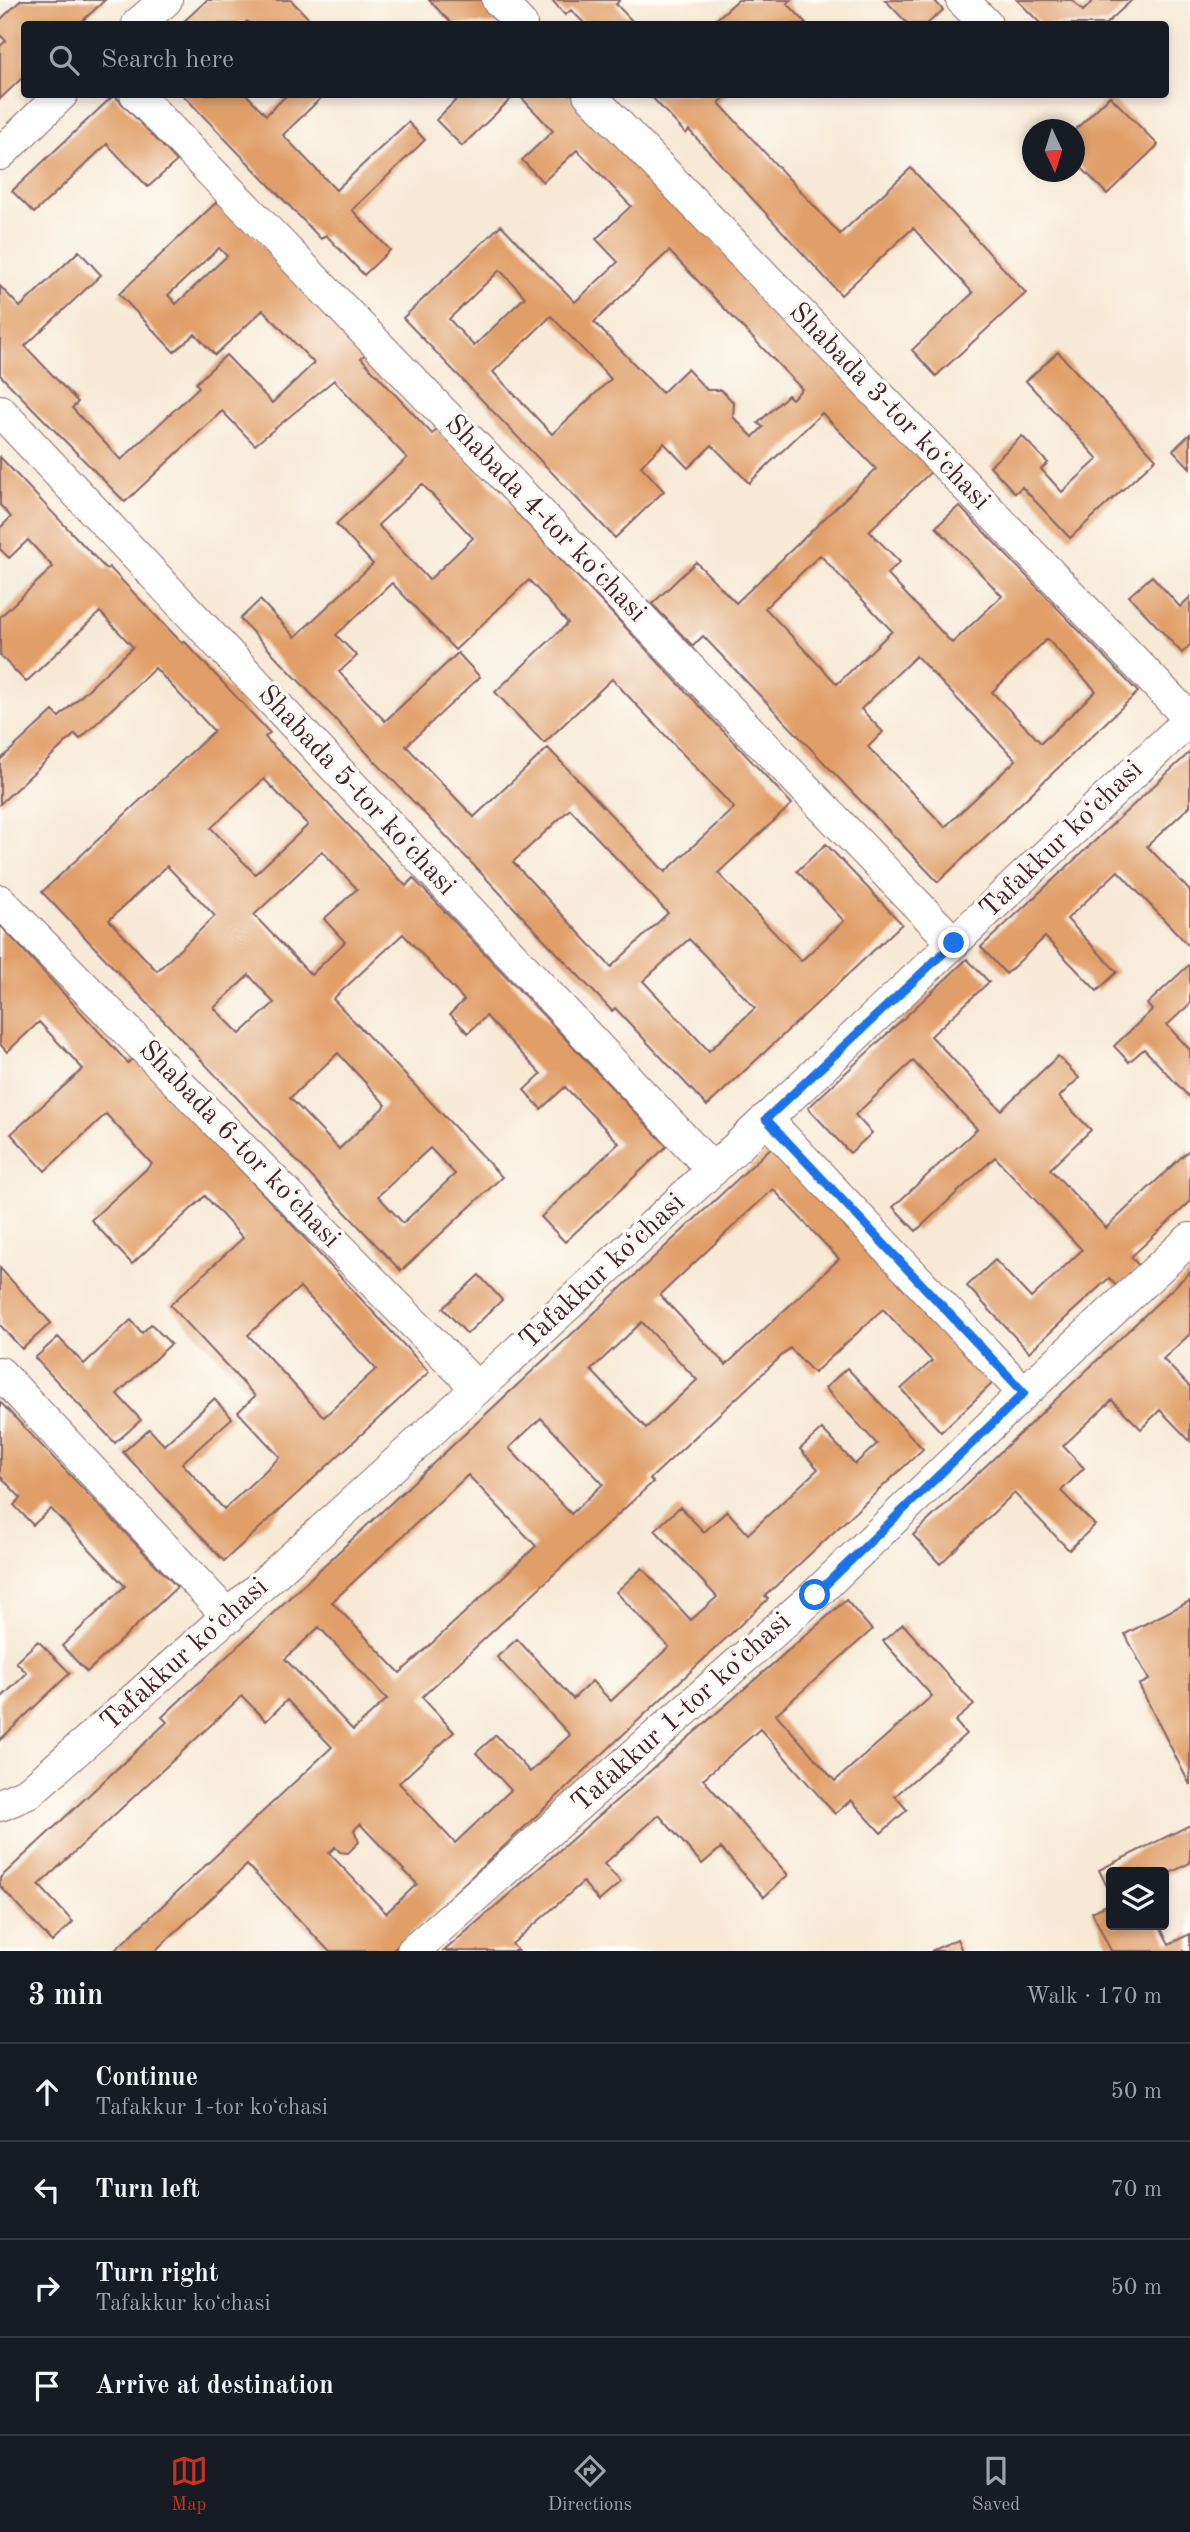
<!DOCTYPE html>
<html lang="en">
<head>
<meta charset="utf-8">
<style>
  body { margin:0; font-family:"Old Standard TT",serif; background:#20242c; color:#f1f3f6 }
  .controls { position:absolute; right:21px; bottom:21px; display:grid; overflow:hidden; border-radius:7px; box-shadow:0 4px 10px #0003 }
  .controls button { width:63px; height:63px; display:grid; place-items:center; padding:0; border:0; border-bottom:2px solid #363941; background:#171b24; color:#f1f3f6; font:35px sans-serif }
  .compass { position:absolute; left:1022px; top:119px; width:63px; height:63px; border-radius:50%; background:#171b24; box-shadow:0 4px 10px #0003; rotate:176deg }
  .stop { position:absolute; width:21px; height:21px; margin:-16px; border:5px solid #1a73e8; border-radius:50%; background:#fff }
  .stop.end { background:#1a73e8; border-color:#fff; box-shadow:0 2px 7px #0008 }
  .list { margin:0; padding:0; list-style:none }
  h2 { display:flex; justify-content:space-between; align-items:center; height:91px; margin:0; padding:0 28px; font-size:30px }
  h2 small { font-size:23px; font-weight:400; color:#9ea1a6 }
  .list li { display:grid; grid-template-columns:46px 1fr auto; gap:21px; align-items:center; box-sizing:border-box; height:98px; padding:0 28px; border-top:2px solid #363941 }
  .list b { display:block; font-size:26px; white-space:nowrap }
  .list p { margin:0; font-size:23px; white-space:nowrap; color:#9ea1a6 }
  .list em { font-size:23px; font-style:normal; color:#9ea1a6 }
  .icon { flex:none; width:38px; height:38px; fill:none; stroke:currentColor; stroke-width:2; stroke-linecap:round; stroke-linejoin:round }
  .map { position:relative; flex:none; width:1190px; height:1951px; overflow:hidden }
  .search { position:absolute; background:#171b24; box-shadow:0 4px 10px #0003; left:21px; right:21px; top:21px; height:77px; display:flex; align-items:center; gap:18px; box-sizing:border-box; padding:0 24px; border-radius:7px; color:#9ea1a6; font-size:26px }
  .sheet { height:483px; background:#171b24 }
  nav { display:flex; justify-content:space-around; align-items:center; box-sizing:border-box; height:98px; border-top:2px solid #363941; background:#171b24; font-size:19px; color:#9ea1a6 }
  nav a { display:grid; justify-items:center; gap:4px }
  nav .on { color:#c8321e }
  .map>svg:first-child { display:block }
  .building { fill:#e09f69; fill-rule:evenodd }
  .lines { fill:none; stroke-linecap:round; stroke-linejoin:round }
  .minor-casing { stroke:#876667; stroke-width:34 }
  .minor { stroke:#fff; stroke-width:32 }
  .route { stroke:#1a73e8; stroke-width:9 }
  .labels { text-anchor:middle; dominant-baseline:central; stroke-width:7; stroke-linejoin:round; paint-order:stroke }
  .street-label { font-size:28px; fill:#4a1f2b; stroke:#fdfcf7 }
</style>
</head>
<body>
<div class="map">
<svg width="1190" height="1951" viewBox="0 0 1190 1951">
  <rect width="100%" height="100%" fill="#fdfcf7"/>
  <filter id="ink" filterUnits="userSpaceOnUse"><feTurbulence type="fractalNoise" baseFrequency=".0143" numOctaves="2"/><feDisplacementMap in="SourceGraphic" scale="14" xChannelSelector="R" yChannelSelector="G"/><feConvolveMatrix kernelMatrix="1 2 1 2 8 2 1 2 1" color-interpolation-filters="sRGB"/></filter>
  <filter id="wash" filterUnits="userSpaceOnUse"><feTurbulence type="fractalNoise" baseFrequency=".00686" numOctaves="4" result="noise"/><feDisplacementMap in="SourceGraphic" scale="28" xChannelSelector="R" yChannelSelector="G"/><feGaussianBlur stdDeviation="1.57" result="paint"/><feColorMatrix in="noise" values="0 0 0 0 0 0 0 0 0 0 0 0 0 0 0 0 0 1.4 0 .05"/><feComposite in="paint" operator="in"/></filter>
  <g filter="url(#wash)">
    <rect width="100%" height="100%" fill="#f7e9d6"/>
    <g id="blocks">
      <path class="building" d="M21 0H105L79 24H24V76L0 99V46L6 41 0 35V20Z
        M207 0H291L314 24H251L247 21 244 24H181Z
        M429 0H482L506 24H452Z
        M552 0H620L616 4 635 24H585L571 10 565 15Z
        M738 0H791L787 3 807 24H711Z
        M885 0H934L943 10 927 24H908Z
        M1017 0H1072L1083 11 1094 0H1132L1106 24H1041Z
        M182 94H246L266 115 288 94H325L283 135 336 190 408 122 425 140 352 210 390 250 364 275 326 235 321 239Z
        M462 94H516L462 146 436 120Z
        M518 94H573L766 295 937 466 869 531 900 562 887 574 952 643 1002 596 936 527 959 506 1138 692 938 882 703 636 693 646 652 604 696 562 736 603 876 469 822 413 749 483 712 445 688 468 664 443 641 466 664 491 615 538 403 318 501 225 575 302 618 262 596 239 631 206 577 150 543 182 522 160 553 131ZM669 251 802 389 792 399 788 395 758 423 763 427 753 437 733 417 734 403 721 390H707L687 369 662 393 594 322ZM500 270 525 297 474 346 449 319ZM551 316 611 379 552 434 493 372ZM820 555 892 631 837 684 765 608ZM1047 639 1096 691 1041 743 992 692ZM916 656 1016 760 945 827 868 747 883 732 861 709Z
        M649 94H728L719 103 840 234 911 168 1026 293 936 376 912 350 973 293 913 228 841 295 689 130 686 134Z
        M114 95 177 161 148 187 107 144 34 213 12 191Z
        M1110 96 1158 145 1107 194 1074 160V131Z
        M220 199 366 354 361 358 432 434 438 429 792 804 718 873 801 961 844 921 797 871 826 844 902 924 707 1106 615 1008 612 1011 240 619 260 600 295 637 373 564 336 524 407 458 334 380 255 445 222 411 125 502 0 375V286L20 307 79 251 101 275 25 346 78 402 72 408 121 460 199 387 196 383 226 355 272 403 314 363 263 310 215 355 195 334 174 352 119 294ZM219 248 227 256 176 304 168 295ZM422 484 473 538 429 580 378 525ZM529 580 568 623 495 692 544 743 612 679 734 808 665 872 548 748 474 817 406 746 480 677 458 653 385 721 339 672 357 656 336 635 392 583 455 650ZM570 809 668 913 611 967 513 862ZM689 939 755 1008 709 1051 643 981Z
        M1058 352 1156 459 1070 538 1022 487 1015 493 990 466 1022 436 1048 463 1041 469 1062 492 1098 459 1026 381Z
        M1190 434V468L1173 450Z
        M0 457 106 569 109 567 182 643 184 641 270 733 265 737 406 886 413 878 667 1146 565 1242 541 1217 619 1143 565 1087 541 1109 524 1090 541 1074 486 1016 468 1033 450 1014 464 1000 403 934 333 999 502 1177 401 1271 42 892 214 731 155 668 80 739 75 734 0 804V760L53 711 59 717 133 647 100 612 26 682 0 655V617L53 567 28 540 9 558 0 549V528L11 517 0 505ZM264 779 308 825 255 874 211 828ZM322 851 357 889 324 919 345 942 311 975 254 915ZM167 866 215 916 157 971 109 920ZM249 975 274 1003 240 1034 214 1008ZM338 1053 386 1105 339 1149 290 1098ZM430 1148 455 1174 403 1223 378 1196Z
        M1152 576 1180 607 1190 597V645L1182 653 1129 596Z
        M1190 752V806L1147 846 1190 891V947L1118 871 1067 919 1117 972 1097 991 1045 937 1006 974 981 947Z
        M0 925 128 1063 135 1056 429 1372 224 1561 123 1452 149 1429 164 1445 214 1399 232 1418 182 1463 224 1509 280 1457 238 1412 255 1396 170 1305 243 1238 205 1196 132 1264 91 1220 152 1164 106 1114 45 1171 11 1134 83 1069 39 1022 7 1052 0 1044ZM300 1287 376 1369 324 1417 248 1335Z
        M967 959 989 982 931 1036 1001 1110 1058 1056 1079 1078 1059 1097 1091 1130 1050 1169 1106 1228 1190 1149V1202L1131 1257 1140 1267 1118 1288 1109 1278 1029 1352 967 1286 995 1260 1031 1298 1082 1250 995 1157 916 1231 893 1207 977 1129 913 1061 855 1115 872 1133 850 1153 808 1108Z
        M1190 964V1004L1167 1025 1190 1050V1098L1144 1049 1129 1062 1114 1046 1152 1010 1147 1004Z
        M775 1144 997 1379 941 1432 901 1389 932 1361 883 1309 814 1373 790 1348 650 1479 653 1482 422 1697 454 1732 399 1783 455 1843 511 1790 476 1753 496 1735 530 1772 570 1735 497 1657 517 1639 573 1699 592 1681 611 1701 669 1647 616 1592 642 1568 691 1620 717 1597 655 1530 680 1507 704 1532 727 1511 748 1534 818 1469 800 1449 822 1429 855 1464 877 1444 825 1388 847 1368 923 1449 765 1596 768 1599 392 1951H329L247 1865 155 1951H114L332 1747 287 1700 266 1721 242 1696 39 1885 73 1922 52 1942 0 1886V1878L167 1722 162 1717ZM773 1189 839 1259 726 1365 660 1295ZM642 1322 697 1380 646 1428 591 1370ZM541 1418 603 1484 571 1514 509 1448ZM468 1475 536 1546 400 1673 332 1602ZM319 1627 387 1699 353 1730 285 1659ZM360 1824 417 1884 386 1913 329 1853 335 1847 340 1852 348 1853 359 1842 354 1830Z
        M0 1268 51 1323 22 1349 0 1325Z
        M1190 1272V1334L1163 1359 1190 1387V1441L1160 1410 1141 1429 1112 1400 1063 1446 1084 1468 1061 1491 1095 1525 1069 1550 1014 1493 940 1564 913 1535Z
        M479 1275 502 1300 467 1334 443 1308Z
        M131 1320 142 1333 151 1324 171 1344 117 1394 141 1420 115 1443 35 1358 58 1337 84 1364Z
        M0 1402 177 1587 87 1672 62 1646 125 1586 51 1509 33 1525 14 1505 21 1498 0 1476Z
        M846 1600 872 1630 776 1714 835 1781 932 1696 883 1641 903 1624 974 1705 955 1721 966 1734 895 1796 907 1810 881 1833 851 1800 835 1814 760 1729 703 1779 788 1875 764 1897 721 1848 702 1864 659 1815 604 1864 621 1882 599 1901 583 1882 512 1944 518 1951H444Z
        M1190 1601V1785L1139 1685 1149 1680 1125 1634Z
        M38 1641 70 1673 0 1740V1699L27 1673 16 1662Z
        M1190 1825V1863L1164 1876V1872H1111V1895L1099 1870Z
        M1111 1903V1925H1159L1169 1944 1190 1934V1951H1111L1092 1912Z
        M957 1939 962 1951H931Z"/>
    </g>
  </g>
  <g filter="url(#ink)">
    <use href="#blocks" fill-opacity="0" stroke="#876667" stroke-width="2"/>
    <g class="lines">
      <g class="minor-casing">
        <path id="minor" d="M498 0 521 24
          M962 0 986 24
          M138 24 166 0
          M136 94 954 943
          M589 94 1190 719
          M0 154 62 94
          M0 411 713 1170
          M0 901 477 1388
          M766 1119 1024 1393
          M0 1373 229 1617
          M0 1805 28 1793C425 1445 807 1082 1190 719
          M413 1951 815 1595 1024 1393 1190 1239"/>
      </g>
      <use href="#minor" class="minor"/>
    </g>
  </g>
  <g class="lines" filter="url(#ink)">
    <path class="route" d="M815 1595 1024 1393 766 1119 954 943"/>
  </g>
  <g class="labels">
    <g class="street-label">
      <text transform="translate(889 407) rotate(46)">Shabada 3-tor koʻchasi</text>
      <text transform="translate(545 519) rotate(46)">Shabada 4-tor koʻchasi</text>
      <text transform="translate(356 791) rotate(47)">Shabada 5-tor koʻchasi</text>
      <text transform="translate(1062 840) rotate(-44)">Tafakkur koʻchasi</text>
      <text transform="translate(239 1145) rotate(46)">Shabada 6-tor koʻchasi</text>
      <text transform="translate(603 1272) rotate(-43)">Tafakkur koʻchasi</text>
      <text transform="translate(185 1655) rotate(-42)">Tafakkur koʻchasi</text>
      <text transform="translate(682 1713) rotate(-42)">Tafakkur 1-tor koʻchasi</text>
    </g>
  </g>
</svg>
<div class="controls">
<button><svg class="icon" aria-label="layers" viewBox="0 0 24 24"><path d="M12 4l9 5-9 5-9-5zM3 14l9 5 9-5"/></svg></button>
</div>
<svg class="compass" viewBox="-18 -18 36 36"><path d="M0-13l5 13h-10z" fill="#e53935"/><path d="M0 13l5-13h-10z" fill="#9ea1a6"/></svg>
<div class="stop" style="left:815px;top:1595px"></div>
<div class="stop end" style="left:954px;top:943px"></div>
<div class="search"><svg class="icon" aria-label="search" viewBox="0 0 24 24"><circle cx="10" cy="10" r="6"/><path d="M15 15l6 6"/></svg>Search here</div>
</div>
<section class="sheet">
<h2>3 min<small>Walk · 170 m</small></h2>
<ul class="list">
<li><svg class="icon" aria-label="ahead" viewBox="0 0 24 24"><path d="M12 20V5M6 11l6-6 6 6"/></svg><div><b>Continue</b><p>Tafakkur 1-tor koʻchasi</p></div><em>50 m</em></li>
<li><svg class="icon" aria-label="left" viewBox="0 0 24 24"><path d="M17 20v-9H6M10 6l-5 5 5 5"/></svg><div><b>Turn left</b></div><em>70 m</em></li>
<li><svg class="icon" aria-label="right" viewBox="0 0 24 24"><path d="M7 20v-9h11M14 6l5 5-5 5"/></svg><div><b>Turn right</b><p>Tafakkur koʻchasi</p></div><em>50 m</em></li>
<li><svg class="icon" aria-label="arrive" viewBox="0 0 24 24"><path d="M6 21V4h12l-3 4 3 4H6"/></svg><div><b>Arrive at destination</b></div></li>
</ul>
</section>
<nav>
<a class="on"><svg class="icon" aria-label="map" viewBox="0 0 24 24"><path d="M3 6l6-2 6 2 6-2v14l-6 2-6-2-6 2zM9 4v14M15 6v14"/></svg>Map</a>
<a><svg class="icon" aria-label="directions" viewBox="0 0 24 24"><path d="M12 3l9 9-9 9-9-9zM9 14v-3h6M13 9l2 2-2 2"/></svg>Directions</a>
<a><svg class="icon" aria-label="saved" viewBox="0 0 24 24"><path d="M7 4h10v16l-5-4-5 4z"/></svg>Saved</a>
</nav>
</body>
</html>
